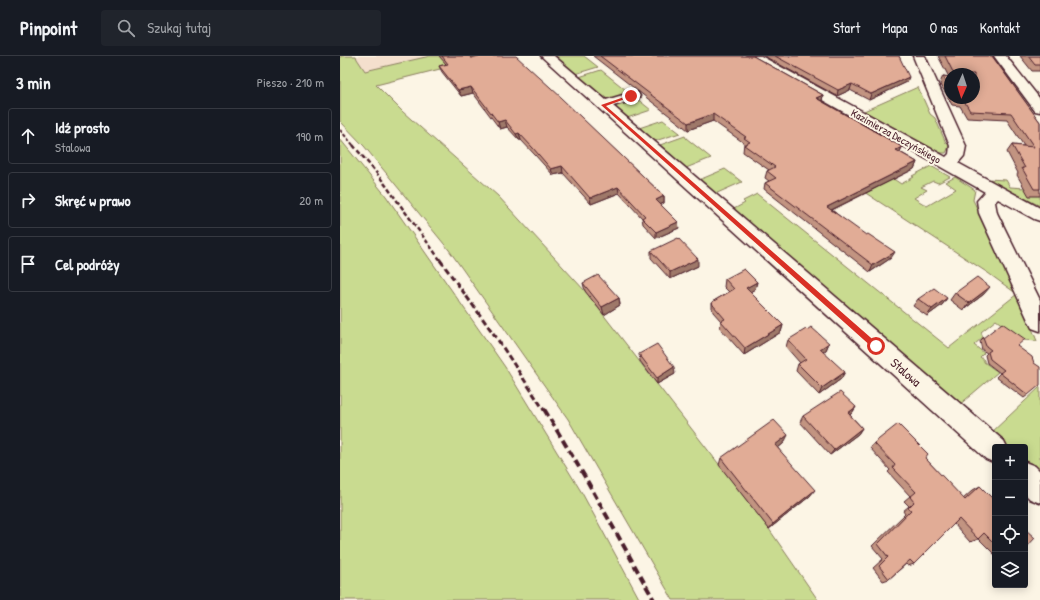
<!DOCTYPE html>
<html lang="pl">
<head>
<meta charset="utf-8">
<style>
  body { margin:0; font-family:"Patrick Hand",sans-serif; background:#20242c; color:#f1f3f6 }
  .controls { position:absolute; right:12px; bottom:12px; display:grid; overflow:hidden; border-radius:4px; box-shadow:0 2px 10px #0003 }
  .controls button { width:36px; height:36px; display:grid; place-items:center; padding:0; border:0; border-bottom:1px solid #363941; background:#171b24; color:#f1f3f6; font:20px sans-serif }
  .compass { position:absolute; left:604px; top:12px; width:36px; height:36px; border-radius:50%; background:#171b24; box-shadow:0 2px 10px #0003; rotate:183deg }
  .stop { position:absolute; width:12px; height:12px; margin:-9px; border:3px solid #d93025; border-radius:50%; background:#fff }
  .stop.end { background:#d93025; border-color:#fff; box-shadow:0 1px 4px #0008 }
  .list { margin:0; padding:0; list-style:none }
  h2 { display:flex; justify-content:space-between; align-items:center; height:52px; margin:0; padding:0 16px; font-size:17px }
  h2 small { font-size:13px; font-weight:400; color:#9ea1a6 }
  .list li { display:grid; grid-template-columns:26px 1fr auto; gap:12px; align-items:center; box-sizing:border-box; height:56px; margin:0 8px 8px; padding:0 8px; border:1px solid #363941; border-radius:4px }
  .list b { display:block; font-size:15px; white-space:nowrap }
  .list p { margin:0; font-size:13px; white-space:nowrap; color:#9ea1a6 }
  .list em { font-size:13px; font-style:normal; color:#9ea1a6 }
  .icon { flex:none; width:22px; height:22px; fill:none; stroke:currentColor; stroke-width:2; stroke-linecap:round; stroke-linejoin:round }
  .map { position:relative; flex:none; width:700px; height:544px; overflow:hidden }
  header { display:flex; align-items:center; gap:24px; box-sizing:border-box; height:56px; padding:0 20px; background:#171b24; border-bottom:1px solid #363941 }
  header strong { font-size:19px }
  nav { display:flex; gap:22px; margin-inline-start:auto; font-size:14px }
  .search { width:280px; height:36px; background:#20242c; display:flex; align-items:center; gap:10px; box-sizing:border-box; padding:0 14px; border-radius:4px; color:#9ea1a6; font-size:15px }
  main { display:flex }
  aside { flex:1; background:#171b24 }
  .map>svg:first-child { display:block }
  .built { fill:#f4dfcd }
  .green { fill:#c9db90; stroke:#8a7d5e }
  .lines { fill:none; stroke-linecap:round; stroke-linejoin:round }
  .minor-casing { stroke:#4a1f2b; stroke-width:3 }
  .minor { fill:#fcf5e5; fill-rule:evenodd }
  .rail-far3 { stroke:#4a1f2b; stroke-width:2; stroke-dasharray:3.5 2; stroke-linecap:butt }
  .rail-far2 { stroke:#4a1f2b; stroke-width:2.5; stroke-dasharray:4.5 2.5; stroke-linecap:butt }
  .rail-far1 { stroke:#4a1f2b; stroke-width:3; stroke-dasharray:6 3; stroke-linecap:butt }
  .rail { stroke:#4a1f2b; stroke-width:4; stroke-dasharray:8 4; stroke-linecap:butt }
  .wall { fill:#c29481; stroke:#4a1f2b; fill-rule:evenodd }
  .shaded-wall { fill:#9e7869; stroke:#4a1f2b }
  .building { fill:#e1ac96; stroke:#4a1f2b }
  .route { fill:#d93025 }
  .labels { text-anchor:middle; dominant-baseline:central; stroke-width:4; stroke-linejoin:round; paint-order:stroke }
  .far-street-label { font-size:11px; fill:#4a1f2b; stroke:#fcf5e5 }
  .street-label { font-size:13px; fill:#4a1f2b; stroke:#fcf5e5 }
</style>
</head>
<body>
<header>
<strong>Pinpoint</strong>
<div class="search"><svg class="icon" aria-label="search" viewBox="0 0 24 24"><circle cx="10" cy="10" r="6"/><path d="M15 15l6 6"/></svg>Szukaj tutaj</div>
<nav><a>Start</a><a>Mapa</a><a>O nas</a><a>Kontakt</a></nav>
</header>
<main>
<aside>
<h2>3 min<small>Pieszo · 210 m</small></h2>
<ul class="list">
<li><svg class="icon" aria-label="ahead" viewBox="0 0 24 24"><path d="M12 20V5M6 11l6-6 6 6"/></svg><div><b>Idź prosto</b><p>Stalowa</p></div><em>190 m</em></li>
<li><svg class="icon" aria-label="right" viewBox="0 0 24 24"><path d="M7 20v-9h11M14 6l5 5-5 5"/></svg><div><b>Skręć w prawo</b></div><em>20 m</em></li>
<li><svg class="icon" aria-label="arrive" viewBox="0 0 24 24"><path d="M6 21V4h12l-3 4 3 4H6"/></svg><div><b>Cel podróży</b></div></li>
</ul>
</aside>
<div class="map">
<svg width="700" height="544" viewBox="0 0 700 544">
  <rect width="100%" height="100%" fill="#fcf5e5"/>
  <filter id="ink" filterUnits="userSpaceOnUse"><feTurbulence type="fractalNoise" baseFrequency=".025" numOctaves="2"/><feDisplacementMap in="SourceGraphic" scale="8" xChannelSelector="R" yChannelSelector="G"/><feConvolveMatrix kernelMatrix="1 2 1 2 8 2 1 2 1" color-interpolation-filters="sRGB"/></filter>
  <g filter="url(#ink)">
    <path class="built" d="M16 0H90L25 15 17 3Z"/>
    <path class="green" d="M0 0H16L17 3 25 15 90 0H152L36 29 63 56 158 140 245 235 429 473 478 544H333L228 363 109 194 24 90 0 65Z
      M215 0H244L258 11 235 18Z
      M261 14 311 54 287 62 239 21Z
      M578 31 590 58 595 62 606 87 610 88 606 97H601L524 55Z
      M323 64 340 77 315 85 299 72Z
      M345 80 346 82 371 102 346 112 320 89Z
      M0 83 46 140 165 311 242 437 300 544H0Z
      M591 110 610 121 598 127 593 125 581 131 587 134 574 142 587 150 616 133 606 126 615 121 635 134 633 144 678 238 697 285 683 284 656 264 641 276 643 281 634 289 644 297 640 301 644 304V306L658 316 618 350 392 154 405 147 403 145 417 138 609 292 677 238 648 217 518 132 552 122 561 128 574 121 572 120Z
      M385 113 402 126 375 138 359 124Z
      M647 123 666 124 670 131 685 132 700 140V150Z
      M700 331V419L685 406V391H668L651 377Z"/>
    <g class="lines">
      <g class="minor-casing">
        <path id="minor" d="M201 0H214L266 44 293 36 298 37 300 40 298 43 273 50 664 385 667 391H655V407L646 403Z
          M406 0H421L606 101 609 98 610 90 573 0H585L626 90 624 100 618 107 700 152V165L694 163 658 143 655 146 657 157 700 244V275L692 272 689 266 639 157 637 145 645 136 408 2Z
          M654 0H666L700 43V56L695 55Z
          M685 406 695 410 700 415V447L690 443 685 438Z"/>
      </g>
      <use href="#minor" class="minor"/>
      <path class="rail-far3" d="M0 74 14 90"/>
      <path class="rail-far2" d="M13 89 39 120 101 205"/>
      <path class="rail-far1" d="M100 204 156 281 204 354"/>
      <path class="rail" d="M204 353 245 421 314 544"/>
    </g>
    <path class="wall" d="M99 0H129L131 2 222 44 324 140V147L320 149 339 172 316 182 303 168 302 162 279 137 251 148 223 117 213 119 195 99 181 84H179L167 71 160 73 133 37 121 40 102 16 99 10 106 8Z
      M253 0H413L483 39 482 45 562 91 560 96 577 106 574 113 492 154 551 202 530 216 424 133 425 127 429 125 425 122 427 115 429 114 403 96 404 87 373 65 348 74Z
      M424 0H559L567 26 529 44 510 34 497 40Z
      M598 0H652L700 66V140H689L677 119 678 117 667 96 672 89 684 90 667 64 627 62 620 50 612 49 600 27 603 20 609 21ZM610 18H634V42H610Z
      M680 0H700V15H692Z
      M311 195 358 210 330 223 311 202Z
      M385 223 417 226 415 233 410 236 443 269 441 276 404 299 380 272 381 265 373 256 372 252V246L389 236 384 231Z
      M243 227 279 242 280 249 264 259 245 235Z
      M615 237 644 238 623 254 610 244Z
      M607 242 602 249 587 260 573 250 578 243Z
      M643 282 677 290 688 339 684 342 656 321 660 317 647 307 645 299 647 297 642 294 640 285Z
      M448 284 489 287 486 294 483 296 501 323 479 339 456 315 458 308 460 307 446 291Z
      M299 298 335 318 317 328 300 305Z
      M516 351 512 357 510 359 522 372 518 378 490 399 460 366 463 360Z
      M444 387 438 392 470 440 429 473 379 409 381 402Z
      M534 387 585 402 623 443 633 434 640 430 655 445V499L639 483 630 486 614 468 574 508 568 510 566 508 549 523 543 525 533 512 543 503 532 490 565 458 563 455 569 450 564 445 570 440 548 416 550 414 530 392Z"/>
    <path class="shaded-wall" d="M569 21 567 26 529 44 531 38Z
      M512 28 510 34 497 40 498 34Z
      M131 31 133 37 121 40 118 34Z
      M483 39 482 45 476 42Z
      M373 58V65L348 74V67Z
      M165 64 167 71 160 73 158 66Z
      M179 77 181 84H179L176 78Z
      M562 91 559 98 556 94Z
      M577 106 574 113 485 157 487 151Z
      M222 110 223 117 213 119 211 113Z
      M278 131 279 137 251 148 250 142Z
      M324 140V147L316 150V144Z
      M338 166 339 172 316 182V176Z
      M555 196 551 202 530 216 533 209Z
      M358 203V210L330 223V216Z
      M417 226 415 233 405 239 406 232Z
      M650 231 644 238 623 254 629 247Z
      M279 242 280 249 264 259 262 251Z
      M607 242 602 249 587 260 592 253Z
      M443 269 441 276 404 299 405 292Z
      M489 287 486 294 477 300 480 293Z
      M334 311 335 318 317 328V322Z
      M505 316 501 323 479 339 482 332Z
      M516 351 512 357 504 363 508 357Z
      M522 372 518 378 490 399 494 394Z
      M448 379 444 387 432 397 435 389Z
      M475 434 470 440 429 473 433 468Z"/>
    <path class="building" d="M102 0H129L131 2 139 0H176L222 42H221L324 140 316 144 338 166 316 176 302 162 305 160 278 131 250 142 222 110 211 113 193 92 179 77 176 78 165 64 158 66 131 31 118 34 99 10 108 8Z
      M260 0H413L483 39 476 42 562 91 556 94 577 106 487 151 526 179 528 178 555 196 533 209 425 127 436 122 427 115 435 111 404 89 410 86 404 82 406 81 373 58 348 67Z
      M435 0H559L569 21 531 38 512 28 498 34Z
      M605 0H652L700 66V133H694L682 112H685L672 89 694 91 671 57 630 55 623 43 615 42H634V18H614Z
      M688 0H700V9H695Z
      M603 20 610 21V33Z
      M338 182 358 203 330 216 311 195Z
      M404 213 417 226 406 232 443 269 405 292 381 265 385 263 373 249 372 246 394 233 385 223Z
      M258 219 279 242 262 251 243 227Z
      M637 221 650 231 629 247 615 237Z
      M594 232 607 242 592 253 578 243Z
      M662 267 685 283 677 290 692 301 694 307 700 311V329L688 339 660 317 664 314 650 303 648 296 651 294 646 290 643 282Z
      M471 271 489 287 480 293 505 316 482 332 458 308 466 303 448 284 466 273 467 274Z
      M317 288 334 311 317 322 299 298Z
      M500 336 516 351 508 357 522 372 494 394 463 360Z
      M434 364 448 379 435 389 475 434 433 468 381 402Z
      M558 368 588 398 585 402 625 444 640 430 655 445V488L644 477 638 483 619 463 574 508 570 504 549 523 539 510 548 501 538 488 571 454 568 452 574 446 570 441 576 436 553 412 555 409 534 387Z
      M685 473 695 482 685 493Z"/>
  </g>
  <path class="route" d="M290 39 293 40 266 50 538 288V292H533L261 49Z"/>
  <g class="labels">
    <g class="far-street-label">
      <text transform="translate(556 80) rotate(29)">Kazimierza Deczyńskiego</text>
    </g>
    <g class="street-label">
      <text transform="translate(566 316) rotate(41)">Stalowa</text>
    </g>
  </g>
</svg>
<div class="controls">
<button>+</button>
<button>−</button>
<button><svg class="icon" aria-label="locate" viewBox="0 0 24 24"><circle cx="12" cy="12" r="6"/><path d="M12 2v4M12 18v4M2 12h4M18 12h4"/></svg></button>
<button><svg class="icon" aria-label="layers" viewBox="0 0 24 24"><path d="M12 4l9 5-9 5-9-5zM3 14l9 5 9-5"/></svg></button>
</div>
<svg class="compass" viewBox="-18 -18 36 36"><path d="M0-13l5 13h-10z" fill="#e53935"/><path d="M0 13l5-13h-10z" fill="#9ea1a6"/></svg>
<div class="stop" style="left:536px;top:290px"></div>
<div class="stop end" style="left:291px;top:40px"></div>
</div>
</main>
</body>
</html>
